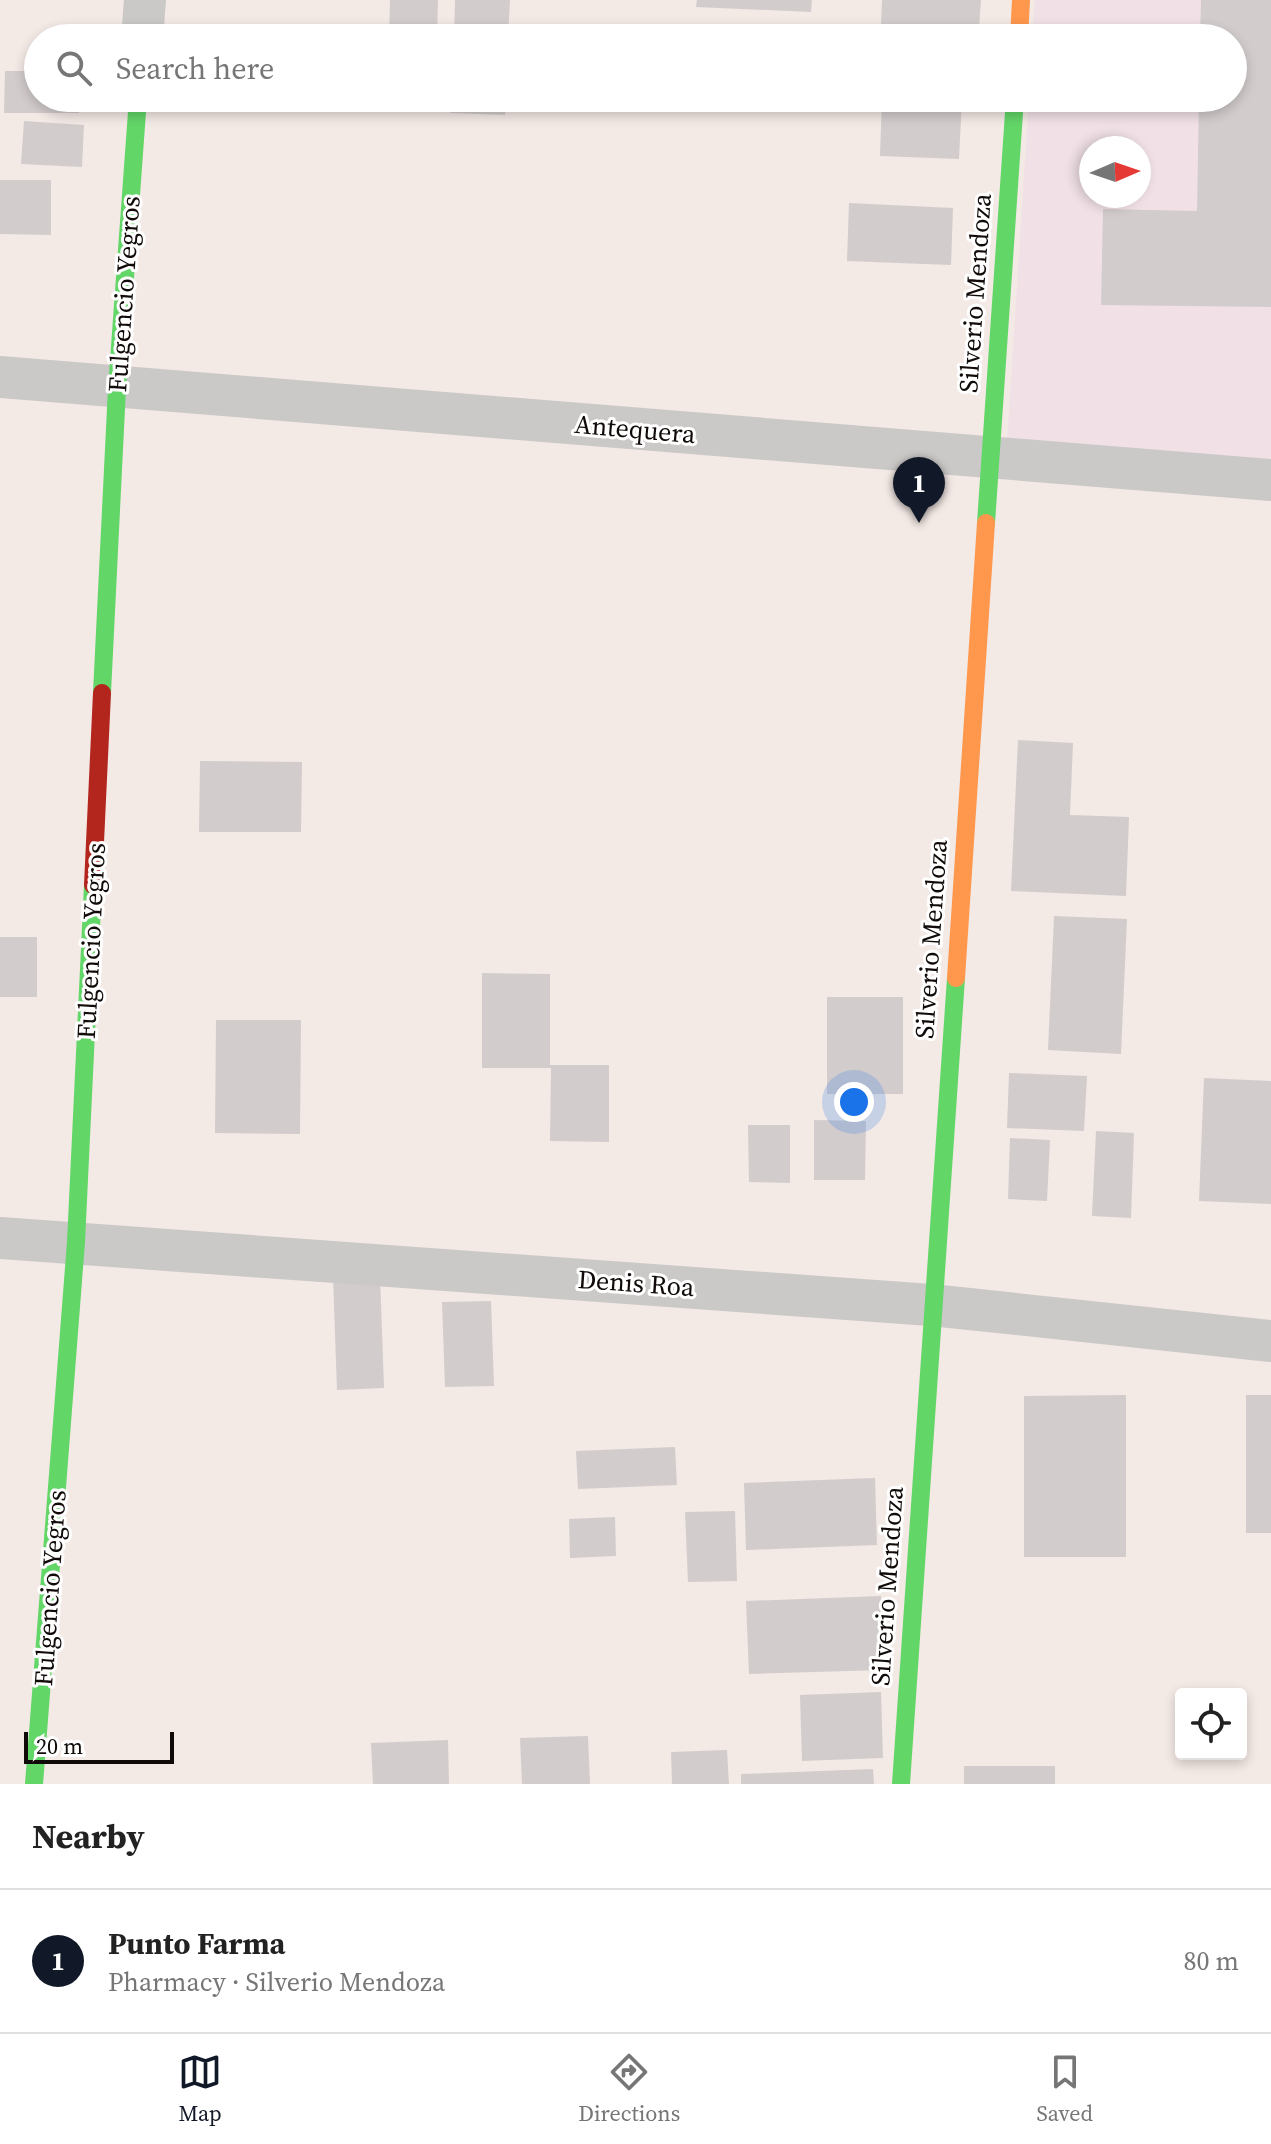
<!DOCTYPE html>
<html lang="en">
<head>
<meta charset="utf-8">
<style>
  body { margin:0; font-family:"Source Serif 4",serif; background:#f6f6f6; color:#222 }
  .controls { position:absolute; right:24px; bottom:24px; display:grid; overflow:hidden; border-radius:8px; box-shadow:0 4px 12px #0003 }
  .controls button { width:72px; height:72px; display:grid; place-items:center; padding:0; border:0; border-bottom:2px solid #e0e0e0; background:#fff; color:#222; font:40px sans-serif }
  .compass { position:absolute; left:1079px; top:136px; width:72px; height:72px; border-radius:50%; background:#fff; box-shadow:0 4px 12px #0003; rotate:88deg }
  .scale { position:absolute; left:24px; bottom:20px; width:150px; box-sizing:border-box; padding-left:8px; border:4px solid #100a08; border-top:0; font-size:22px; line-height:28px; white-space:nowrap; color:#100a08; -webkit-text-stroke:6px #fff; paint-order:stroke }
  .you { position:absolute; left:854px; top:1102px; width:28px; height:28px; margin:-20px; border:6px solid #fff; border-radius:50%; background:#1a73e8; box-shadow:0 0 0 12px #1a73e833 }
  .badge { display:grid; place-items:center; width:52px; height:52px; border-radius:50%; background:#111827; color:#fff; font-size:26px; font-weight:700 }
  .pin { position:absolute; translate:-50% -66px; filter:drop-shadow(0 2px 4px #0008) }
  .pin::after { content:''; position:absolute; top:42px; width:28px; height:24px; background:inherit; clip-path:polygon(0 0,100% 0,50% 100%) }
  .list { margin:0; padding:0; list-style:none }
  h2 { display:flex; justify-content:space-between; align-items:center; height:104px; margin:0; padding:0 32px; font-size:34px }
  h2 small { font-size:26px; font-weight:400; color:#767676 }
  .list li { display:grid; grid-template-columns:52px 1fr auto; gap:24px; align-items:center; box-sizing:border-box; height:144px; padding:0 32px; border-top:2px solid #e0e0e0 }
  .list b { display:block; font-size:30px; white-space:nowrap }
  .list p { margin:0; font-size:26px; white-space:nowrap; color:#767676 }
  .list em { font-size:26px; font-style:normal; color:#767676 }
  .icon { flex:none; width:44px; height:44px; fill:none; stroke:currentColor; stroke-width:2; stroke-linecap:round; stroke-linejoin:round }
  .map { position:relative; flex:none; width:1271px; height:1784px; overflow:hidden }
  .search { position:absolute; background:#fff; box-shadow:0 4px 12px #0003; left:24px; right:24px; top:24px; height:88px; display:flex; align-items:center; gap:20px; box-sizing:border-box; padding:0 28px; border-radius:44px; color:#767676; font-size:30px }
  .sheet { height:248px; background:#fff }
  nav { display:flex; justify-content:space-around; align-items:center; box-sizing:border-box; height:112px; border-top:2px solid #e0e0e0; background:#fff; font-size:22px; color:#767676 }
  nav a { display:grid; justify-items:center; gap:4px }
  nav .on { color:#111827 }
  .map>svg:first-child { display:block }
  .education { fill:#f1e1e6; fill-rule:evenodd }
  .building { fill:#d3cccd }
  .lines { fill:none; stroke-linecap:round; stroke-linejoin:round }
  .street { stroke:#cbc9c8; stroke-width:42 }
  .fast { stroke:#63d668; stroke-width:18 }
  .slow { stroke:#ff974d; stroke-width:18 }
  .jam { stroke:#b3261e; stroke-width:18 }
  .labels { text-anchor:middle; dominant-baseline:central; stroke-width:6; stroke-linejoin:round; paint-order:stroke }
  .street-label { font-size:26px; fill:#100a08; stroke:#fff }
</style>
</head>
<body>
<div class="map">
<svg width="1271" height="1784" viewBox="0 0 1271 1784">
  <rect width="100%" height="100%" fill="#f3e9e5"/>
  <path class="education" d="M1035 0H1271V464L1007 443 1029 98H1233V38H1032ZM1091 148H1139V196H1091Z"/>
  <path class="building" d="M390 0H438L437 38H389Z
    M455 0H510L508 38H454Z
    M697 0H812L811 12 696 7Z
    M882 0H981L979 28 881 24Z
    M1201 0H1271V307L1101 305 1103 209 1197 211 1199 98H1233V38H1200Z
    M5 71H38V98H79V113H4Z
    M451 98H506L505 115 450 113Z
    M882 98H962L959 159 880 156Z
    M24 121 84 125 82 167 21 164Z
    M0 180H51V235L0 234Z
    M849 203 953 208 951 265 847 261Z
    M1018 740 1073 743 1070 815 1129 817 1126 896 1011 891Z
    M200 761 302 762 301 832H199Z
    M1054 916 1127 919 1121 1054 1048 1050Z
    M0 937H37V997H0Z
    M482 973 550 974V1065H609V1142L550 1141 551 1068H482Z
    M827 997H903V1094H827Z
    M216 1020H301L300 1134 215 1133Z
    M1009 1073 1087 1076 1084 1131 1007 1128Z
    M1204 1078 1271 1081V1204L1199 1201Z
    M814 1120 866 1121 865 1180H814Z
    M748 1125H790V1183L749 1182Z
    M1096 1131 1134 1133 1131 1218 1092 1216Z
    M1010 1138 1050 1140 1047 1201 1008 1199Z
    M380 1276 384 1388 337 1390 333 1277Z
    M491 1301 494 1386 445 1387 442 1302Z
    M1126 1395V1557H1024V1396Z
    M1246 1395H1271V1533H1246Z
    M675 1447 677 1485 578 1489 576 1451Z
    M875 1478 877 1545 746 1550 744 1483Z
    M735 1511 737 1581 688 1582 685 1512Z
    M615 1517 616 1556 570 1558 569 1519Z
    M881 1596 883 1670 749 1674 746 1601Z
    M881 1692 883 1758 802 1761 800 1695Z
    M588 1736 590 1784H522L520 1738Z
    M448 1740 449 1784H373L371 1743Z
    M727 1750 729 1784H672L671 1752Z
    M964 1766H1055V1784H964Z
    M873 1769 874 1784H741V1774Z"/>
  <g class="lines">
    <path class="street" d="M142 38 145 0
      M0 377 1271 480
      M0 1238 931 1305 1271 1341"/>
    <path class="fast" d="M986 523 1015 98
      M102 693 117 388 138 98
      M34 1784 76 1242 93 885
      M901 1784 956 978"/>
    <path class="slow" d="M1019 38 1021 0
      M956 978 986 523"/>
    <path class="jam" d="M93 885 102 693"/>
  </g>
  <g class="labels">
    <g class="street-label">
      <text transform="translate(975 293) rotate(-86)">Silverio Mendoza</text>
      <text transform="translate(124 294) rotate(-86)">Fulgencio Yegros</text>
      <text transform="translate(635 429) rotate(5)">Antequera</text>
      <text transform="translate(931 939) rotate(-86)">Silverio Mendoza</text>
      <text transform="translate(91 941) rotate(-87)">Fulgencio Yegros</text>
      <text transform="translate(636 1283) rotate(4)">Denis Roa</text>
      <text transform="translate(887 1586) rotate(-86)">Silverio Mendoza</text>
      <text transform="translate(50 1588) rotate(-86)">Fulgencio Yegros</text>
    </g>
  </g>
</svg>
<div class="controls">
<button><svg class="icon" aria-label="locate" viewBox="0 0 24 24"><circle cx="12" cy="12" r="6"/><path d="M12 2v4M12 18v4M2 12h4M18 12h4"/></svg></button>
</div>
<svg class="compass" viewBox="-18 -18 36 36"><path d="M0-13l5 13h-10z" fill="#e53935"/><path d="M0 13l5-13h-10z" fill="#767676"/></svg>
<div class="scale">20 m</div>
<div class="you"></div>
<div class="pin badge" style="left:919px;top:523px">1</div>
<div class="search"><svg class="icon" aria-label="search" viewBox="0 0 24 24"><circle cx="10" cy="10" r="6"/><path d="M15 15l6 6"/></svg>Search here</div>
</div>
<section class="sheet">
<h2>Nearby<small></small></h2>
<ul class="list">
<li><span class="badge">1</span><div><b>Punto Farma</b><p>Pharmacy · Silverio Mendoza</p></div><em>80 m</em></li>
</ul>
</section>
<nav>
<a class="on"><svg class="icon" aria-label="map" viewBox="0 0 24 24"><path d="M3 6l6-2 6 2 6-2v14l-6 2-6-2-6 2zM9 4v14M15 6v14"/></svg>Map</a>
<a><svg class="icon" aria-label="directions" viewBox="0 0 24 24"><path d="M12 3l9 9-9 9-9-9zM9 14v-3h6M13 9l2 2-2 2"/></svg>Directions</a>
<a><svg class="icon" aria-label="saved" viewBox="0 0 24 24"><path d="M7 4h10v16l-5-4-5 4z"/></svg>Saved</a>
</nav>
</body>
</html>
